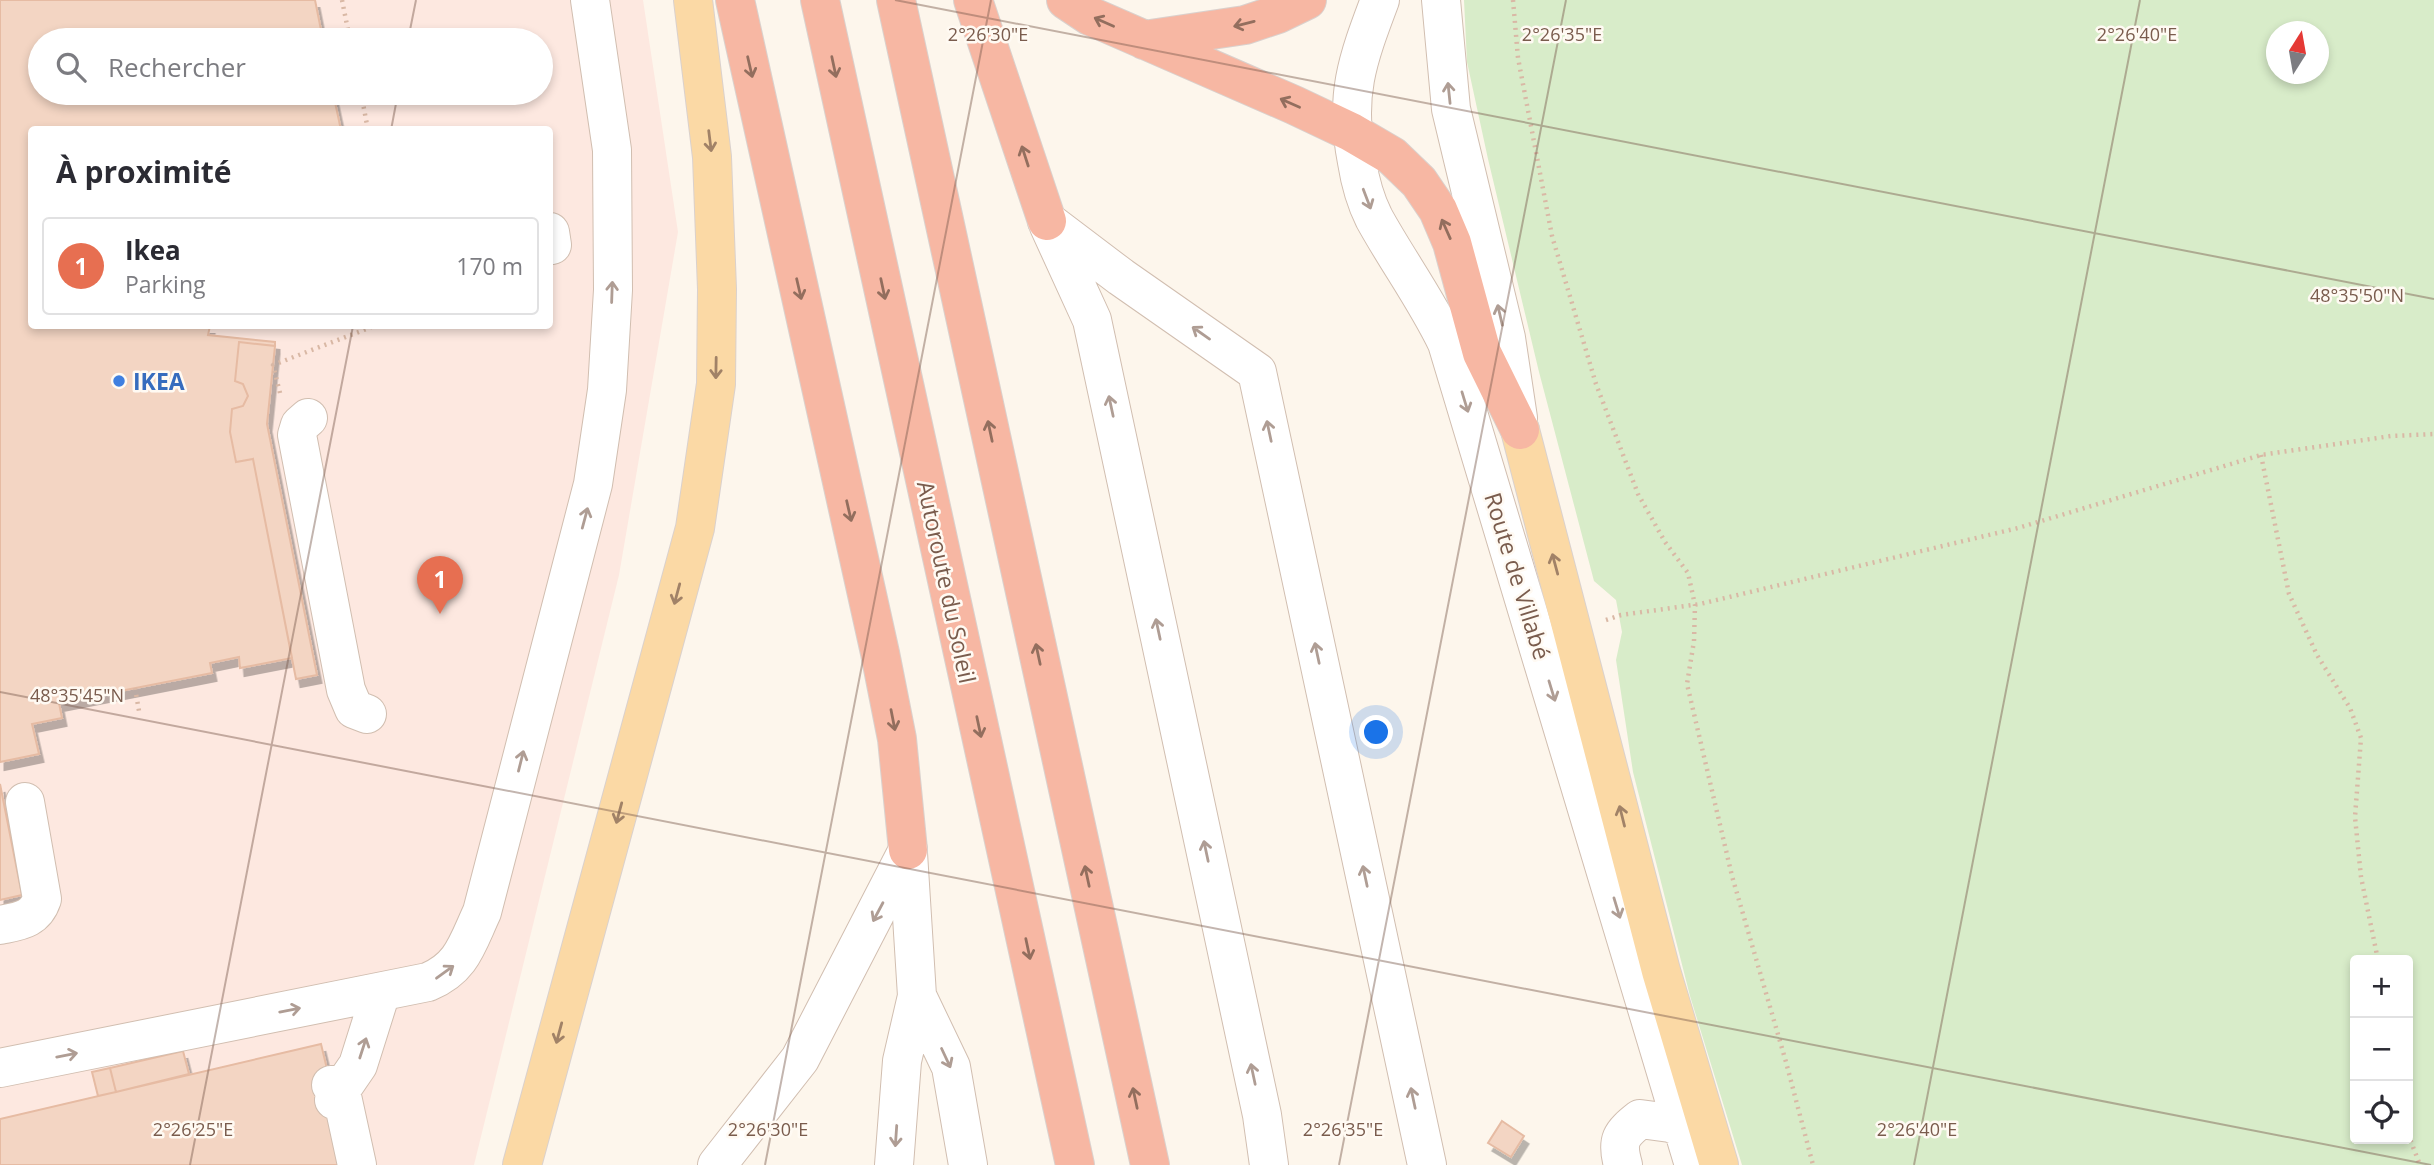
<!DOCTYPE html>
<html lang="fr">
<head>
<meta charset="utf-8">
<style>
  body { margin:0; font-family:"Open Sans",sans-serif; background:#f2f2f3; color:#2b2b33 }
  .controls { position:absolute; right:21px; bottom:21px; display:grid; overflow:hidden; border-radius:7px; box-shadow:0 4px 10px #0003 }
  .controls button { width:63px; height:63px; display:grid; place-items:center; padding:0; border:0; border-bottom:2px solid #e1e1e2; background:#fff; color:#2b2b33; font:35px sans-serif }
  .compass { position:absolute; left:2266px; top:21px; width:63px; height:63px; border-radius:50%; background:#fff; box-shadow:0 4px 10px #0003; rotate:11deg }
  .you { position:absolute; left:1377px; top:733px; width:24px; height:24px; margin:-18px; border:5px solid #fff; border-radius:50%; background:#1a73e8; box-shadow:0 0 0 10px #1a73e833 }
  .badge { display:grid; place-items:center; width:46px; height:46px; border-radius:50%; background:#e76f51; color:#fff; font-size:23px; font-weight:700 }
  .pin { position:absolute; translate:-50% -58px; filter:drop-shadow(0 2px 4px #0008) }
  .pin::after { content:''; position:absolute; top:37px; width:24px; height:21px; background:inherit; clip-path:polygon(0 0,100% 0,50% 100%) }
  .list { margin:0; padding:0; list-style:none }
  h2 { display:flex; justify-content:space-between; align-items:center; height:91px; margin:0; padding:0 28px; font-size:30px }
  h2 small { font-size:23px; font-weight:400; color:#7c7c81 }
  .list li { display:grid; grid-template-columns:46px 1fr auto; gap:21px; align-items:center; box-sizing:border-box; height:98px; margin:0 14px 14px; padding:0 14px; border:2px solid #e1e1e2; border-radius:7px }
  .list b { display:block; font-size:26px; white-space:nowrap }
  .list p { margin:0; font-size:23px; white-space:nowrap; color:#7c7c81 }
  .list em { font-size:23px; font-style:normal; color:#7c7c81 }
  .icon { flex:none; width:38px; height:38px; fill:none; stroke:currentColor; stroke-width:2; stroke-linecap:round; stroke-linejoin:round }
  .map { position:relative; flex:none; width:2434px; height:1165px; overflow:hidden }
  .search { position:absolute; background:#fff; box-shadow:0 4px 10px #0003; left:28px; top:28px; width:525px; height:77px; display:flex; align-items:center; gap:18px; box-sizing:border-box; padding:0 24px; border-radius:38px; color:#7c7c81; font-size:26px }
  .panel { position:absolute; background:#fff; box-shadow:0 4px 10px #0003; left:28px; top:126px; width:525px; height:203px; border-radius:7px }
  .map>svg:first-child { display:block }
  .commercial { fill:#fde8e0; fill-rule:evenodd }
  .green { fill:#d8ecc9; fill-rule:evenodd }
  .building { fill:#f3d5c3; stroke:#e6bba3; stroke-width:2; filter:url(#shadow) }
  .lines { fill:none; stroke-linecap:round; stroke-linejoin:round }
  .minor-casing { stroke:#d1beb0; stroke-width:40 }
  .major-casing { stroke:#dad1cd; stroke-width:40 }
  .highway-casing { stroke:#dad1cd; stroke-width:40 }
  .path { stroke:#d9b8a5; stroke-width:4.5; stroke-dasharray:2 5; stroke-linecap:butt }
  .minor { stroke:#fff; stroke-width:38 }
  .major { stroke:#fbd9a5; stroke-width:38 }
  .highway { stroke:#f7b7a3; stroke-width:38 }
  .oneway { stroke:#936e5e }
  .oneway2 { stroke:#af9d94 }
  .oneway3 { stroke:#a18267 }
  .ticks { fill:none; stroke:#7a5c4d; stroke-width:2; stroke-opacity:0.45 }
  .shop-dot { fill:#3f7fe0; stroke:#fffaf3; stroke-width:2.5 }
  .labels { text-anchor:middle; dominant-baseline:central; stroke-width:5; stroke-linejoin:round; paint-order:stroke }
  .shop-label { font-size:23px; font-weight:bold; fill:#366cbe; stroke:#fffaf3; text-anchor:start }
  .street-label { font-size:23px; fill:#7a5c4d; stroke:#fffaf3 }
  .ticks-label { font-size:18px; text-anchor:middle; fill:#7a5c4d; stroke:#fffaf3; stroke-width:5; stroke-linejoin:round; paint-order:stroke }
</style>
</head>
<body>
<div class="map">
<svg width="2434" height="1165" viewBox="0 0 2434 1165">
  <defs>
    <filter id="shadow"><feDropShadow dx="4.5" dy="8" stdDeviation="0" flood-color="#0004"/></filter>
  </defs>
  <rect width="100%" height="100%" fill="#fdf6ec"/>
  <path class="commercial" d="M0 0H643L678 232 619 575 474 1165H0ZM40 40H541V93H40ZM32 130H550V326H32Z"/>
  <path class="green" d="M1464 0H2434V1165H1742L1690 996 1633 772 1616 660 1622 632 1616 600 1594 581 1539 372 1488 159 1467 62ZM2276 32H2318V74H2276ZM2355 960H2408V1139H2355Z"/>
  <path class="building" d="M0 0H315L323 40H40V93H333L341 130H32V326H210L208 335 275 342V346L239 342 235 381 243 384 248 396 243 406 232 409 230 432 236 462 253 459 292 658 240 668 239 657 210 663 212 673 59 703 62 718 32 724 39 754 0 762Z
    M239 342 275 346 267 424 317 675 296 679 253 459 236 462 230 432 232 409 243 406 248 396 243 384 235 381Z
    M0 784 22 895 0 900Z
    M321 1044 350 1165H0V1119Z
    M183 1051 189 1074 116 1092 110 1068Z
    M110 1068 116 1092 98 1096 92 1072Z
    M1502 1121 1524 1136 1511 1157 1488 1143Z"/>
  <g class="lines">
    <g class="minor-casing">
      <path id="minor" d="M1380 0C1357 61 1344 96 1357 162 1360 181 1365 200 1374 218 1397 260 1426 299 1447 343L1694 1165
        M1441 0 1451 109 1506 338 1518 418
        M1047 221 1121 277 1257 372 1427 1165
        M1049 226 1092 320 1262 1115 1269 1165
        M550 232 552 245
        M308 418 300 425 297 435 346 690 354 709 367 714
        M0 925C19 921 35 920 42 899L25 802
        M917 996 951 1067 968 1165
        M0 1068 428 982C462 968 467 944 482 912L593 484 607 390 613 290 612 150 590 0
        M331 1085H335L342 1096 357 1165
        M334 1100 358 1065 381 992
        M717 1165 800 1059 908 850
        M894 1165 902 1061 917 996 908 853
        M1623 1165C1616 1140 1621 1134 1640 1119L1670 1123 1683 1128"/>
    </g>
    <g class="major-casing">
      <path id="major" d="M1520 430 1661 971 1719 1165
        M522 1165 695 528 716 384 717 289 712 157 693 0"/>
    </g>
    <g class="highway-casing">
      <path id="highway" d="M735 0 880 653 897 739 908 850
        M820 0 1075 1165
        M896 0 1150 1165
        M973 0 1047 221
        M1066 0 1090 16 1294 105 1351 132 1392 156 1419 182 1438 210 1452 243 1482 353 1520 430
        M1144 40 1245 25 1278 14 1307 0"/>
    </g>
    <path class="path" d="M342 0 350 40
      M1513 0 1518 58 1552 236 1596 384 1638 494 1665 542 1688 573 1695 605 1694 641 1687 684 1732 876 1786 1062 1813 1165
      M361 93 368 130
      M280 393 273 365 374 326
      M2261 455 2289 594 2317 655 2350 708 2361 738 2355 817 2361 877 2378 960
      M1606 620 1621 615 1700 604 2018 528 2261 455 2391 436 2434 434
      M135 688 139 711
      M2408 1134 2420 1165"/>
    <use href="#minor" class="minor"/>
    <use href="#major" class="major"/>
    <use href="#highway" class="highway"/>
  </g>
  <defs><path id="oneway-shaft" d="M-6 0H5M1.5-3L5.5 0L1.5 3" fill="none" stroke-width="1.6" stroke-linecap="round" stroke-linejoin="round" transform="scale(1.75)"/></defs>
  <g class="oneway">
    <use href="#oneway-shaft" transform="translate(1104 22) rotate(-156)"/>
    <use href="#oneway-shaft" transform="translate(1244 24) rotate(166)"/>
    <use href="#oneway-shaft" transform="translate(750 67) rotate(77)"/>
    <use href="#oneway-shaft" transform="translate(834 67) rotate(78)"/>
    <use href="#oneway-shaft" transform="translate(1290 103) rotate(-156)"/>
    <use href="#oneway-shaft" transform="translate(1025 156) rotate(-108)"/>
    <use href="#oneway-shaft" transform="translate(1446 229) rotate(-114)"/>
    <use href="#oneway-shaft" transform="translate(799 289) rotate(77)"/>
    <use href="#oneway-shaft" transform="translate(883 289) rotate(78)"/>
    <use href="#oneway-shaft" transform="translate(990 431) rotate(-102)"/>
    <use href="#oneway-shaft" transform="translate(849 511) rotate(77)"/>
    <use href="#oneway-shaft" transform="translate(1038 654) rotate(-102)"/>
    <use href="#oneway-shaft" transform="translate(893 720) rotate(79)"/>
    <use href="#oneway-shaft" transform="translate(979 727) rotate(78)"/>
    <use href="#oneway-shaft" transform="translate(1087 876) rotate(-102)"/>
    <use href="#oneway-shaft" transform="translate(1028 949) rotate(78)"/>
    <use href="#oneway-shaft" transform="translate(1135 1098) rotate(-102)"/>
  </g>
  <g class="oneway2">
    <use href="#oneway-shaft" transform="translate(1449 93) rotate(-96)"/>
    <use href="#oneway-shaft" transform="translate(1367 199) rotate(69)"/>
    <use href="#oneway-shaft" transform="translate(612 292) rotate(-88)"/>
    <use href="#oneway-shaft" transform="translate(1500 315) rotate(-103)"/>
    <use href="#oneway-shaft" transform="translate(1201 333) rotate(-145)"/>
    <use href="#oneway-shaft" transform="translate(1465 402) rotate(73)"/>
    <use href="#oneway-shaft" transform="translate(1111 406) rotate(-102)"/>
    <use href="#oneway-shaft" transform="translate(1269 431) rotate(-102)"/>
    <use href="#oneway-shaft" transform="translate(585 518) rotate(-75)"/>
    <use href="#oneway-shaft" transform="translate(1158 629) rotate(-102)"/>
    <use href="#oneway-shaft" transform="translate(1317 653) rotate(-102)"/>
    <use href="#oneway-shaft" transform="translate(1552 691) rotate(73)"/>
    <use href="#oneway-shaft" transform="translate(521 761) rotate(-76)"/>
    <use href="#oneway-shaft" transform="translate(1206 851) rotate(-102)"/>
    <use href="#oneway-shaft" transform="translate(1365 876) rotate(-102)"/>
    <use href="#oneway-shaft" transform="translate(1617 908) rotate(73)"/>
    <use href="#oneway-shaft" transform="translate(878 912) rotate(118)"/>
    <use href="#oneway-shaft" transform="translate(445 972) rotate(-36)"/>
    <use href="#oneway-shaft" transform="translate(290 1010) rotate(-11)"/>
    <use href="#oneway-shaft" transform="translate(363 1048) rotate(-72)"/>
    <use href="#oneway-shaft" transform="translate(67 1055) rotate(-11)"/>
    <use href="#oneway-shaft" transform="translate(946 1058) rotate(65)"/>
    <use href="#oneway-shaft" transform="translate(1253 1074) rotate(-102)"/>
    <use href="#oneway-shaft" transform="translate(1413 1098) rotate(-102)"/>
    <use href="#oneway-shaft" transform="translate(896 1136) rotate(94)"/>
  </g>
  <g class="oneway3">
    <use href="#oneway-shaft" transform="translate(710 141) rotate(83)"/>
    <use href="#oneway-shaft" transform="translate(716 368) rotate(91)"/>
    <use href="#oneway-shaft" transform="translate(1555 564) rotate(-105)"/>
    <use href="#oneway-shaft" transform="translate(677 594) rotate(105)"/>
    <use href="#oneway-shaft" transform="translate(619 813) rotate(105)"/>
    <use href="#oneway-shaft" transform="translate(1622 816) rotate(-104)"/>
    <use href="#oneway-shaft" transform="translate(559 1033) rotate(105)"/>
  </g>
  <path class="ticks" d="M895 0 2434 299M408 40 416 0M391 130 398 93M0 692 2431 1165M190 1165 353 326M765 1165 991 0M1339 1165 1566 0M1914 1165 2140 0"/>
  <circle class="shop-dot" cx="119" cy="381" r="7"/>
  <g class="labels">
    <g class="shop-label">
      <text x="133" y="381">IKEA</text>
    </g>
    <g class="street-label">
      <text transform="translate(1518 576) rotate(73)">Route de Villabé</text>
      <text transform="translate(947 582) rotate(78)">Autoroute du Soleil</text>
    </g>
  </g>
  <g class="ticks-label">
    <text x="2137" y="41">2°26'40"E</text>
    <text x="988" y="41">2°26'30"E</text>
    <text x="1562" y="41">2°26'35"E</text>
    <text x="2357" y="302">48°35'50"N</text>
    <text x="77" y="702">48°35'45"N</text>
    <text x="193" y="1136">2°26'25"E</text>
    <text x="768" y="1136">2°26'30"E</text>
    <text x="1343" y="1136">2°26'35"E</text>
    <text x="1917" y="1136">2°26'40"E</text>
  </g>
</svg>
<div class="controls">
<button>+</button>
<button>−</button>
<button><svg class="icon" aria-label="locate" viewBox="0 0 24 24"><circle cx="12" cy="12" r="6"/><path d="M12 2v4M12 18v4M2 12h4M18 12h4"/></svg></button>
</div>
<svg class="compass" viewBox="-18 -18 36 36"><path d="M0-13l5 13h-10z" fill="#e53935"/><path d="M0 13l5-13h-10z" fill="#7c7c81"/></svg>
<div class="you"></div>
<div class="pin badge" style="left:440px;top:614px">1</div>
<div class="search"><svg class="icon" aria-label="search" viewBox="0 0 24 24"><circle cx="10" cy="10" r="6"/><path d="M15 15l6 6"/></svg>Rechercher</div>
<section class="panel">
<h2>À proximité<small></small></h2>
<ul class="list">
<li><span class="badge">1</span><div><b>Ikea</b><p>Parking</p></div><em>170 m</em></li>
</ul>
</section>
</div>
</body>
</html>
